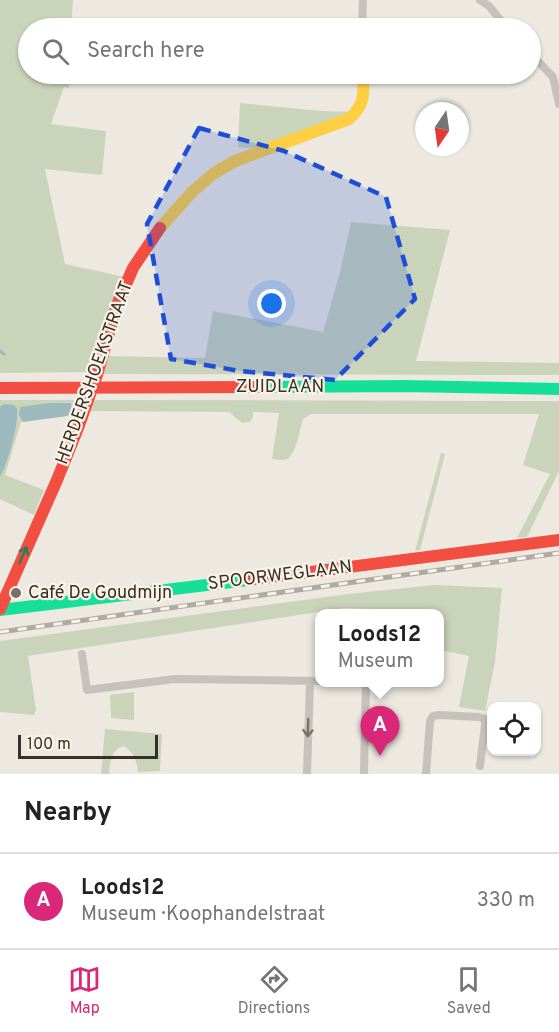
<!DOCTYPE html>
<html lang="en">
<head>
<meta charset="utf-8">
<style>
  body { margin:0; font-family:Overpass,sans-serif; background:#f6f6f6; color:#222 }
  .controls { position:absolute; right:18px; bottom:18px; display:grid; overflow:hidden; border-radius:12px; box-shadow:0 2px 4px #0004 }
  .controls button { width:54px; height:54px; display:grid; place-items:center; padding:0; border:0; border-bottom:2px solid #e0e0e0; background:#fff; color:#222; font:30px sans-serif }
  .compass { position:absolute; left:415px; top:102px; width:54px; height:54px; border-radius:50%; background:#fff; box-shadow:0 2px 4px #0004; rotate:193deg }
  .scale { position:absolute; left:18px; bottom:15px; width:140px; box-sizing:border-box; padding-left:6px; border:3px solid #372f28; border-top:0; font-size:16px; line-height:21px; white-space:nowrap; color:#372f28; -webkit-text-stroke:4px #faf4e8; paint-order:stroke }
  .you { position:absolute; left:272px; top:304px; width:21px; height:21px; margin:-15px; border:4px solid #fff; border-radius:50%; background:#1a73e8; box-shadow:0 0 0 9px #1a73e833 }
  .badge { display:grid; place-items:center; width:39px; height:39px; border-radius:50%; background:#db2777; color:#fff; font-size:20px; font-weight:700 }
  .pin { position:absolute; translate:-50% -50px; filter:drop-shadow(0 2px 3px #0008) }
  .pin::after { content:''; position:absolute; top:32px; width:21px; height:18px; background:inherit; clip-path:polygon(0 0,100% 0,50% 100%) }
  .popup { position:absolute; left:315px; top:609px; width:129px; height:78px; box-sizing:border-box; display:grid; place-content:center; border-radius:12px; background:#fff; filter:drop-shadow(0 2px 4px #0005); font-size:20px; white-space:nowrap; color:#767676 }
  .popup b { font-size:22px; color:#222 }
  .popup::after { content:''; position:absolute; left:50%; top:100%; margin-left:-12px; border:12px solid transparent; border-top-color:#fff }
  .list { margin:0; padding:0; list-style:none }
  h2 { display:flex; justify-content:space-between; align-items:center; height:78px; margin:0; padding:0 24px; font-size:26px }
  h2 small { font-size:20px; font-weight:400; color:#767676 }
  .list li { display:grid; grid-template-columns:39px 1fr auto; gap:18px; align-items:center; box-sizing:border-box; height:96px; padding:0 24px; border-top:2px solid #e0e0e0 }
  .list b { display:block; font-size:22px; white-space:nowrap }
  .list p { margin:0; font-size:20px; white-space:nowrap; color:#767676 }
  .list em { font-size:20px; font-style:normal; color:#767676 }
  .icon { flex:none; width:33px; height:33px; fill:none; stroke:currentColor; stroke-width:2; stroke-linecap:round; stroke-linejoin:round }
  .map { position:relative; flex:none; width:559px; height:774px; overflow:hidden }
  .search { position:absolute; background:#fff; box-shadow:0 2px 4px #0004; left:18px; right:18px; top:18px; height:66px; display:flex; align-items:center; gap:15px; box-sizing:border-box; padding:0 21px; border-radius:33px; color:#767676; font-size:22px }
  .sheet { height:174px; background:#fff }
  nav { display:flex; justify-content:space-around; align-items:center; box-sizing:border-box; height:84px; border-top:2px solid #e0e0e0; background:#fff; font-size:16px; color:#767676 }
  nav a { display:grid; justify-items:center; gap:3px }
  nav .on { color:#db2777 }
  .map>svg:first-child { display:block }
  .green { fill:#cad4ba }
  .water { fill:#9cb9be }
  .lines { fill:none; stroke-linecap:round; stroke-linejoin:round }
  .stream { stroke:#9cb9be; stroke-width:3 }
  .street { stroke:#c6c1ba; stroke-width:8 }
  .fast { stroke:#16e098; stroke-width:12 }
  .slow { stroke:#ffcf43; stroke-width:12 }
  .jam { stroke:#f24e42; stroke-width:12 }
  .rail-casing { stroke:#aeaaa4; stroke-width:5 }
  .rail { stroke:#faf4e8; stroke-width:3; stroke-dasharray:9; stroke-linecap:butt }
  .oneway { stroke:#287f5a }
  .oneway2 { stroke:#77716a }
  .marked { fill:#1d4ed8; fill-opacity:0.2; stroke:#1d4ed8; stroke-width:4.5; stroke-dasharray:12 8; stroke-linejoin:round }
  .poi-dot { fill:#777068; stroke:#faf4e8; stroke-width:2 }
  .labels { text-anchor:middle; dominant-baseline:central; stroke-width:4.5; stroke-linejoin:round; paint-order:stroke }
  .street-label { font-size:18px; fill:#372f28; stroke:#faf4e8 }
  .poi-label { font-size:18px; fill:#372f28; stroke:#faf4e8; text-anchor:start }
</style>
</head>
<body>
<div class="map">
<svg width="559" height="774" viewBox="0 0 559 774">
  <rect width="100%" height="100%" fill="#ede9e0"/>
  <path class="green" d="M0 0H73L71 28H28V74H69V88L64 87 51 124 106 131 102 175 45 169 65 264 125 277 93 369 88 372 0 373Z
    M240 103 321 111 353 112 256 149 238 147Z
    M351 222 450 230 416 361 559 363V375L101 374 106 356 205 358 213 311 323 332 340 272Z
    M0 400H78V414L21 422 5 475 44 490 34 515 0 499Z
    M96 400 559 401V471L527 537 517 538 550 474 523 465 539 414H311L303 419C300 428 296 455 287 459 281 461 277 459 272 459L279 413 253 412V417L250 422 242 423 229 412 87 411 92 402Z
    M441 453 445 454 420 550 415 551Z
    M435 585 502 588 495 662 485 711 459 707 469 656 440 650V614L395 613V610L345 608 28 656 36 710 34 715 0 712V641L348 594Z
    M134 692V720L111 718 110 695Z
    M105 729 162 734 160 771 138 772C137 760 133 752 124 746 111 749 110 762 109 774H101Z"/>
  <path class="water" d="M50 403H71L72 413 67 416 23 422 19 415 20 407Z
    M4 404 14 405 17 408C19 423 8 463 0 477V407Z"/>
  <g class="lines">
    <path class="stream" d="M0 351 4 354"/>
    <path class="street" d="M480 0 489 6 507 28
      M362 28 363 0
      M530 53 553 77 559 104
      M82 654 87 690 175 679 320 681
      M307 774 310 681
      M364 774 366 682
      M426 774 430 721 433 716 439 715 479 717 485 719V725L480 766"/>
    <path class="fast" d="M261 387 405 386 559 389
      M0 610 248 580"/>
    <path class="slow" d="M160 228 192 192 213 174 235 161 349 119C365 104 364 95 363 74"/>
    <path class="jam" d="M0 388 261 387
      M248 580 559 540
      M0 609 57 480 78 428 97 375 117 305 133 268 160 228"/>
    <g class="rail-casing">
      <path id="rail" d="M0 632 559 553"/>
    </g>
    <use href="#rail" class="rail"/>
  </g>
  <defs><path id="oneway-shaft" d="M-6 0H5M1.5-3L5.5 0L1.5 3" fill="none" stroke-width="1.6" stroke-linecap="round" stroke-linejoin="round" transform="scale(1.5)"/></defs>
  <use class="oneway" href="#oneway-shaft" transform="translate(23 555) rotate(-66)"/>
  <use class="oneway2" href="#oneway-shaft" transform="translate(308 728) rotate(92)"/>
  <path class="marked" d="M199 128 284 151 386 197 415 299 335 380 240 371 171 359 147 224Z"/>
  <circle class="poi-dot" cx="16" cy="593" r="6"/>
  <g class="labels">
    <g class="street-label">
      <text transform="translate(95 373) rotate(-70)">HERDERSHOEKSTRAAT</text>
      <text x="280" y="387">ZUIDLAAN</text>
      <text transform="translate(280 576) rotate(-7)">SPOORWEGLAAN</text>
    </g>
    <g class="poi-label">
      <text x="28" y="593">Café De Goudmijn</text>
    </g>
  </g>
</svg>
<div class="controls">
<button><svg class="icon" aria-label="locate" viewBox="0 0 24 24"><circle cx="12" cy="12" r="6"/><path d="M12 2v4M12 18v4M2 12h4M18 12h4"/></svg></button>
</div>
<svg class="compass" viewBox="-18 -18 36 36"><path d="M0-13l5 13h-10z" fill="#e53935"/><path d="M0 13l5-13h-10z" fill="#767676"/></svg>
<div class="scale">100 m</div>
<div class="you"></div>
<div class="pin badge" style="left:380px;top:756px">A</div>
<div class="popup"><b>Loods12</b>Museum</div>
<div class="search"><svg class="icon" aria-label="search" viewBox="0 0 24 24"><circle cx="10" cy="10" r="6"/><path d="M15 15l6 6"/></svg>Search here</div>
</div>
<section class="sheet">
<h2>Nearby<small></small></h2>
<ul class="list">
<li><span class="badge">A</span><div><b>Loods12</b><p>Museum · Koophandelstraat</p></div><em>330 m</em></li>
</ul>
</section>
<nav>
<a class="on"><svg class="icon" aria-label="map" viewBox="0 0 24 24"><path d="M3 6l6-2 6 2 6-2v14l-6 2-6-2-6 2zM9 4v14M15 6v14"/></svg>Map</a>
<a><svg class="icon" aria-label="directions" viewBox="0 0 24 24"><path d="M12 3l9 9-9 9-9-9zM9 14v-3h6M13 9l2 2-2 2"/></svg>Directions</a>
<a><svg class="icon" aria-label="saved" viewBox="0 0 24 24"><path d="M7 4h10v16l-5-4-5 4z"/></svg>Saved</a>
</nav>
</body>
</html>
